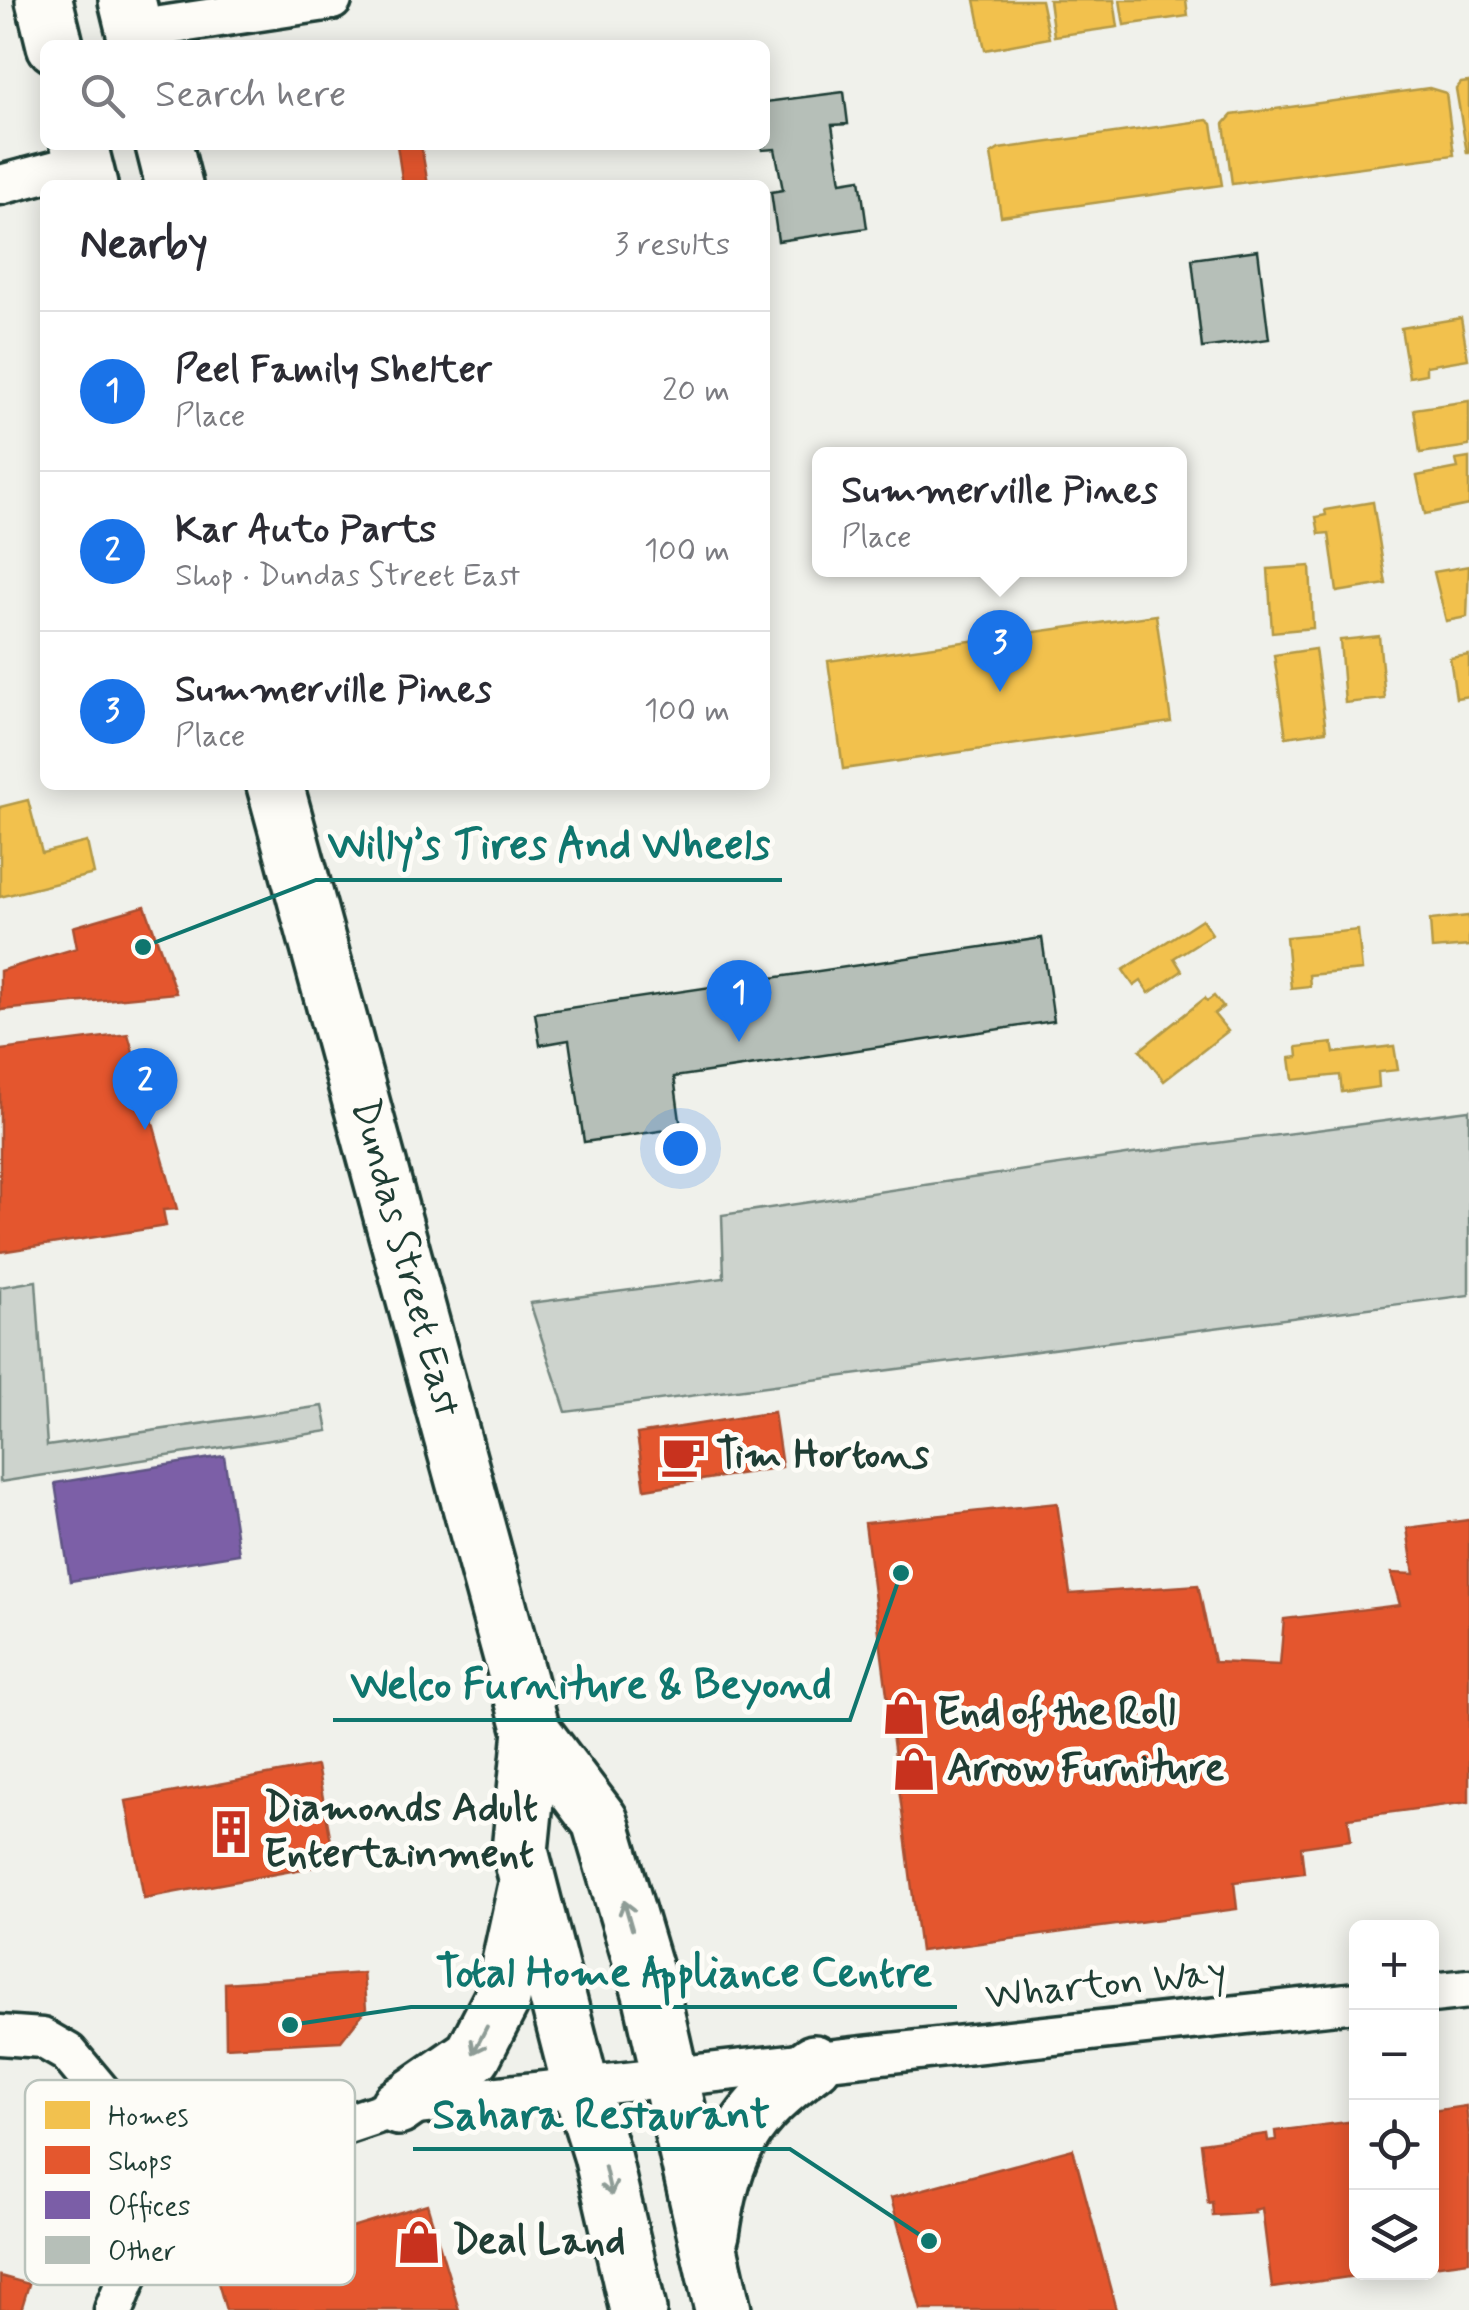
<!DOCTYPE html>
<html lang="en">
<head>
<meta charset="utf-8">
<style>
  body { margin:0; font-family:Mynerve,sans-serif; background:#f2f2f3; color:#2b2b33 }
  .controls { position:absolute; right:30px; bottom:30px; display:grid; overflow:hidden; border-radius:15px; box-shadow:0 5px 25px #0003 }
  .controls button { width:90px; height:90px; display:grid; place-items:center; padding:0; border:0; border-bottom:2px solid #e1e1e2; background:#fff; color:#2b2b33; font:50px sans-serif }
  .you { position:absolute; left:680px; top:1148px; width:35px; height:35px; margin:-25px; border:8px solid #fff; border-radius:50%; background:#1a73e8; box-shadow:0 0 0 15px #1a73e833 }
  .badge { display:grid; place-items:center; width:65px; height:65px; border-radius:50%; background:#1a73e8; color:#fff; font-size:32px; font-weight:700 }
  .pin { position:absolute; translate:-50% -82px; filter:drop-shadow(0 2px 5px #0008) }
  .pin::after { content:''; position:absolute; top:52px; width:35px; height:30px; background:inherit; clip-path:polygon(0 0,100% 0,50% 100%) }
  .popup { position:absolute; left:812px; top:447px; width:375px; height:130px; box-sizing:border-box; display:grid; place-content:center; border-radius:15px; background:#fff; filter:drop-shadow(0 2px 8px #0005); font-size:32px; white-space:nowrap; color:#7c7c81 }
  .popup b { font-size:38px; color:#2b2b33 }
  .popup::after { content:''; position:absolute; left:50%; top:100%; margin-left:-20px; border:20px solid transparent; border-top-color:#fff }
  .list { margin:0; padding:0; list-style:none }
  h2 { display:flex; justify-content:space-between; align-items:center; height:130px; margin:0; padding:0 40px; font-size:42px }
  h2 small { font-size:32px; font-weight:400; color:#7c7c81 }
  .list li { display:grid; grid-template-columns:65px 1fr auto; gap:30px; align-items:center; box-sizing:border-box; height:160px; padding:0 40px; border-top:2px solid #e1e1e2 }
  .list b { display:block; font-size:38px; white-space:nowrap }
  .list p { margin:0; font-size:32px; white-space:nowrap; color:#7c7c81 }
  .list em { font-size:32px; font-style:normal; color:#7c7c81 }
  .icon { flex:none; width:55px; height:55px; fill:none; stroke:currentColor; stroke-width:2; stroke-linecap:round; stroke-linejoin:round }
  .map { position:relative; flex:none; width:1469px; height:2310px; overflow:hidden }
  .search { position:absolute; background:#fff; box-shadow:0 5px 25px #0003; left:40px; top:40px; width:730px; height:110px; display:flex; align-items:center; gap:25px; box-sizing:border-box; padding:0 35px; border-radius:15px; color:#7c7c81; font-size:38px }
  .panel { position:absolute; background:#fff; box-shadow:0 5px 25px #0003; left:40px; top:180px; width:730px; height:610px; border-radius:15px }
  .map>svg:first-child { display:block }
  .green { fill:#cdd3cd; stroke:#768880; stroke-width:2.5 }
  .homes { fill:#f2c14e; stroke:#b39946; stroke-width:2.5 }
  .shops { fill:#e4572e; stroke:#a94f30; stroke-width:2.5 }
  .offices { fill:#7b5ea7; stroke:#5f5484; stroke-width:2.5 }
  .building { fill:#b6bfb8; stroke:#1f3d34; stroke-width:2.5 }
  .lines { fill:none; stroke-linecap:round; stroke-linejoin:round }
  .minor-casing { stroke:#1f3d34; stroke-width:45 }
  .primary-casing { stroke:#1f3d34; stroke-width:62 }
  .minor { stroke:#fdfcf7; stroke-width:38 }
  .primary { stroke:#fdfcf7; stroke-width:55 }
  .oneway { stroke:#8e9c96 }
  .labels { text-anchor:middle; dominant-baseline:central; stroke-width:10; stroke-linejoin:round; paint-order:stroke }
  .street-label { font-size:40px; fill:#1f3d34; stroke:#fdfcf7 }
  .poi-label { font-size:40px; font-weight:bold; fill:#1f3d34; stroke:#fdfcf7; text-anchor:start }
  .key { fill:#fdfcf7; stroke:#bac3bc; stroke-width:2.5 }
  .key-label { font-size:28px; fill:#1f3d34 }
  .leader { fill:none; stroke:#0f766e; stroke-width:4 }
  .callout-dot { fill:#0f766e; stroke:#fdfcf7; stroke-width:4 }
  .callout-label { font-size:42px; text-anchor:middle; font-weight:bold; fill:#0f766e; stroke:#fdfcf7; stroke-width:10; stroke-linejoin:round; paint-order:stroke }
</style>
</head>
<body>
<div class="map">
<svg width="1469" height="2310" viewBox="0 0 1469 2310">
  <rect width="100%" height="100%" fill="#f0f1eb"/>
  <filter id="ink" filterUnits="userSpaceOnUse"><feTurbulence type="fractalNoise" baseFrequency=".01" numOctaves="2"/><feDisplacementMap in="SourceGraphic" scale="20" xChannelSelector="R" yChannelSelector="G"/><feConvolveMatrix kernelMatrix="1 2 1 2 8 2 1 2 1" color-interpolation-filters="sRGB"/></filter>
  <g filter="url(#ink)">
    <path class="green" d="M1469 1110V1295L566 1412 530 1303 724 1278 722 1215 1133 1154Z
      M36 1281 47 1446 323 1406 328 1431 0 1482V1287Z"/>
    <path class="homes" d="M975 0H1041L1049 38 985 50Z
      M1049 0H1114L1118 27 1054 36Z
      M1120 0H1186L1188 16 1124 25Z
      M1469 82V153H1467L1456 89 1461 83Z
      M1429 88 1446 93 1454 155 1232 184 1224 124 1232 115Z
      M1207 120 1212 124 1222 185 1001 216 991 154 999 149Z
      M1461 318 1468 359 1426 366V374L1409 377 1401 328Z
      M1469 401V446L1420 453 1414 409Z
      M1469 458V505L1425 514 1417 476 1458 468 1456 460Z
      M1373 502 1386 584 1337 592 1329 533 1319 534 1316 517 1326 515 1325 510Z
      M1310 566 1313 628 1272 632 1268 569Z
      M1469 566 1467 617 1446 621 1434 572Z
      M1156 615 1171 722 843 769 828 661Z
      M1379 636 1385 699 1345 703 1340 640Z
      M1315 649 1326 731 1286 737 1274 655Z
      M1469 655V696L1456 698 1450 658Z
      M28 800 42 853 87 842 94 874 0 897V807Z
      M1469 916V946L1432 949 1430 920Z
      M1202 919 1212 934 1174 958 1182 971 1149 993 1141 981 1134 986 1123 970Z
      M1358 930 1362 970 1309 975 1310 986 1291 988 1286 937Z
      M1214 996 1223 1007 1214 1014 1228 1031 1164 1081 1140 1050 1205 998 1207 1001Z
      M1332 1043 1334 1053 1394 1046 1398 1070 1378 1072 1379 1087 1342 1092 1340 1075 1293 1080 1290 1058 1298 1057 1297 1047Z"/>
    <path class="shops" d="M397 145H421L428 185H403Z
      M145 906 176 993 0 1010V971L77 948 73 927Z
      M128 1034 177 1209 163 1210 166 1226 0 1252V1050Z
      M774 1412 782 1467 645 1489 637 1434Z
      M1057 1503 1070 1594 1198 1585 1214 1662 1280 1665 1284 1619 1400 1605 1391 1573 1414 1574 1407 1528 1469 1520V1802L1348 1818 1351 1840 1301 1847 1304 1873 1234 1882 1237 1909 920 1951 865 1523Z
      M317 1766 335 1863 144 1898 126 1801Z
      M363 1973 366 2009 341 2041 226 2047 225 1983Z
      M1466 2106 1469 2133V2261L1432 2266V2111Z
      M1356 2121V2272H1383L1272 2288 1262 2208 1254 2210 1255 2213 1213 2216 1212 2202 1208 2203 1201 2143 1267 2134 1268 2141 1276 2140 1275 2131Z
      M1073 2149 1116 2310H921L891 2198Z
      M427 2204 459 2310H226L214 2269Z
      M0 2276 29 2284 21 2310H0Z"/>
    <path class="offices" d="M224 1456 239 1554 70 1581 55 1483Z"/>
    <path class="building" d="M844 92 848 124 832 125 841 182 860 179 867 228 778 241 771 192 783 190 775 149 762 150 761 145H765V102Z
      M1258 250 1269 339 1202 348 1192 259Z
      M1042 938 1054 1021 674 1077 681 1128 584 1142 569 1040 540 1045 535 1013Z"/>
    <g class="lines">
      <g class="minor-casing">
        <path id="minor" d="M129 45 135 30 332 0
          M0 185 83 163 90 145
          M1432 1993 1469 1989
          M0 2035 42 2038 68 2053 184 2192
          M114 2310 138 2250 184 2192 224 2165 398 2107 1356 2002"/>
      </g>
      <g class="primary-casing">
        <path id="primary" d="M44 0 55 45
          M127 0 138 45
          M79 145 89 185
          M164 145 174 185
          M275 785 532 1731 520 1851 581 2088 602 2155 638 2310
          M532 1731 600 1821 651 1993 723 2310
          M398 2107 473 2055 502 1999 526 1889
          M711 2234C724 2148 743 2114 814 2063"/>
      </g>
      <use href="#minor" class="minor"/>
      <use href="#primary" class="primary"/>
    </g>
    <defs><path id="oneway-shaft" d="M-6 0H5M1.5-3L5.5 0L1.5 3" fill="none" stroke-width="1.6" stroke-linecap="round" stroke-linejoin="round" transform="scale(2.5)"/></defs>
    <g class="oneway">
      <use href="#oneway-shaft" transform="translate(628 1915) rotate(-106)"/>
      <use href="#oneway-shaft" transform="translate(480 2040) rotate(117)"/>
      <use href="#oneway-shaft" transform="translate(608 2181) rotate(77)"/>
    </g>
  </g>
  <defs>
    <g id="cafe-bare" transform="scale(3.45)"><path d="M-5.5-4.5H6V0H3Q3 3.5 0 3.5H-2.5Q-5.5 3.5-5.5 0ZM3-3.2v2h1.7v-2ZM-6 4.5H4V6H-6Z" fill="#c8321e" stroke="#fdfcf7" stroke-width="2.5" paint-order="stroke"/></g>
    <g id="shop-bare" transform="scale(3.45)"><path d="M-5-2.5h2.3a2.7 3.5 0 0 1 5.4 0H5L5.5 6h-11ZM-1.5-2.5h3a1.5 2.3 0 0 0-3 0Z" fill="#c8321e" stroke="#fdfcf7" stroke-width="2.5" paint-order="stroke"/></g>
    <g id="building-bare" transform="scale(3.45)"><path d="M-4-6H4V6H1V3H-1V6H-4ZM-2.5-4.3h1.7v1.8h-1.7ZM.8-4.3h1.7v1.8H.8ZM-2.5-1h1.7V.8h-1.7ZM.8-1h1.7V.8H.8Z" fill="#c8321e" stroke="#fdfcf7" stroke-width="2.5" paint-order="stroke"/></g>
  </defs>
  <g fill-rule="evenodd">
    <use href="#cafe-bare" x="683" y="1456"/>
    <use href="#shop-bare" x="904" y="1713"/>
    <use href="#shop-bare" x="914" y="1769"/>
    <use href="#building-bare" x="231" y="1832"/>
    <use href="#shop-bare" x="419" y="2242"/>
  </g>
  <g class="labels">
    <g class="street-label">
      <text transform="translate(405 1258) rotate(75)">Dundas Street East</text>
      <text transform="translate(1106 1985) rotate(-6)">Wharton Way</text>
    </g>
    <g class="poi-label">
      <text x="716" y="1456">Tim Hortons</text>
      <text x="937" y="1713">End of the Roll</text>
      <text x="947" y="1769">Arrow Furniture</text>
      <text x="264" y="1809">Diamonds Adult<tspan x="264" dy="46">Entertainment</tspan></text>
      <text x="452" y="2242">Deal Land</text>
    </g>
  </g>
  <rect x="25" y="2080" width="330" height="205" rx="15" class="key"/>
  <rect x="45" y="2101" width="45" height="28" fill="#f2c14e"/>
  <rect x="45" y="2146" width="45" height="28" fill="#e4572e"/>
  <rect x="45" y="2191" width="45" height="28" fill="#7b5ea7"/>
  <rect x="45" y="2236" width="45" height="28" fill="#b6bfb8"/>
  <g class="key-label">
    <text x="108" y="2125">Homes</text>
    <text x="108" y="2170">Shops</text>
    <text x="108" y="2215">Offices</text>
    <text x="108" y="2260">Other</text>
  </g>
  <path class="leader" d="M143 947L316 880H782M901 1573L850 1720H333M290 2025L411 2007H957M929 2241L790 2149H413"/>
  <g class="callout-dot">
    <circle cx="143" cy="947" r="10"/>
    <circle cx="901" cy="1573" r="10"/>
    <circle cx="290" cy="2025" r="10"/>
    <circle cx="929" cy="2241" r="10"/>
  </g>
  <g class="callout-label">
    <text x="549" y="858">Willy’s Tires And Wheels</text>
    <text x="591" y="1698">Welco Furniture &amp; Beyond</text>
    <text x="684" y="1986">Total Home Appliance Centre</text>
    <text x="601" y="2128">Sahara Restaurant</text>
  </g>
</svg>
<div class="controls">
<button>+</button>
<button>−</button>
<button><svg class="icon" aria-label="locate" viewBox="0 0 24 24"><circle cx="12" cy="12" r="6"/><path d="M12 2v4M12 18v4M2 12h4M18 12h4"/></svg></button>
<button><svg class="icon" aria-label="layers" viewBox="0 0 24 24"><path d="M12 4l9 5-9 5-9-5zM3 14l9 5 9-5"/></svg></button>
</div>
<div class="you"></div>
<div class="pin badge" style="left:739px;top:1042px">1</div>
<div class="pin badge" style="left:145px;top:1130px">2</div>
<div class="pin badge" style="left:1000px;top:692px">3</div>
<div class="popup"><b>Summerville Pines</b>Place</div>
<div class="search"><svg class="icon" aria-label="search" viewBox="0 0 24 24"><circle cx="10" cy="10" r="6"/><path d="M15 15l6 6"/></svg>Search here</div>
<section class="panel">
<h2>Nearby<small>3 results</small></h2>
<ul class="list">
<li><span class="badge">1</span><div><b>Peel Family Shelter</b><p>Place</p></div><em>20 m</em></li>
<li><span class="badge">2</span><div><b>Kar Auto Parts</b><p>Shop · Dundas Street East</p></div><em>100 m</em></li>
<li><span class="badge">3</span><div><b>Summerville Pines</b><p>Place</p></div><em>100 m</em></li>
</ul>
</section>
</div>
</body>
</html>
